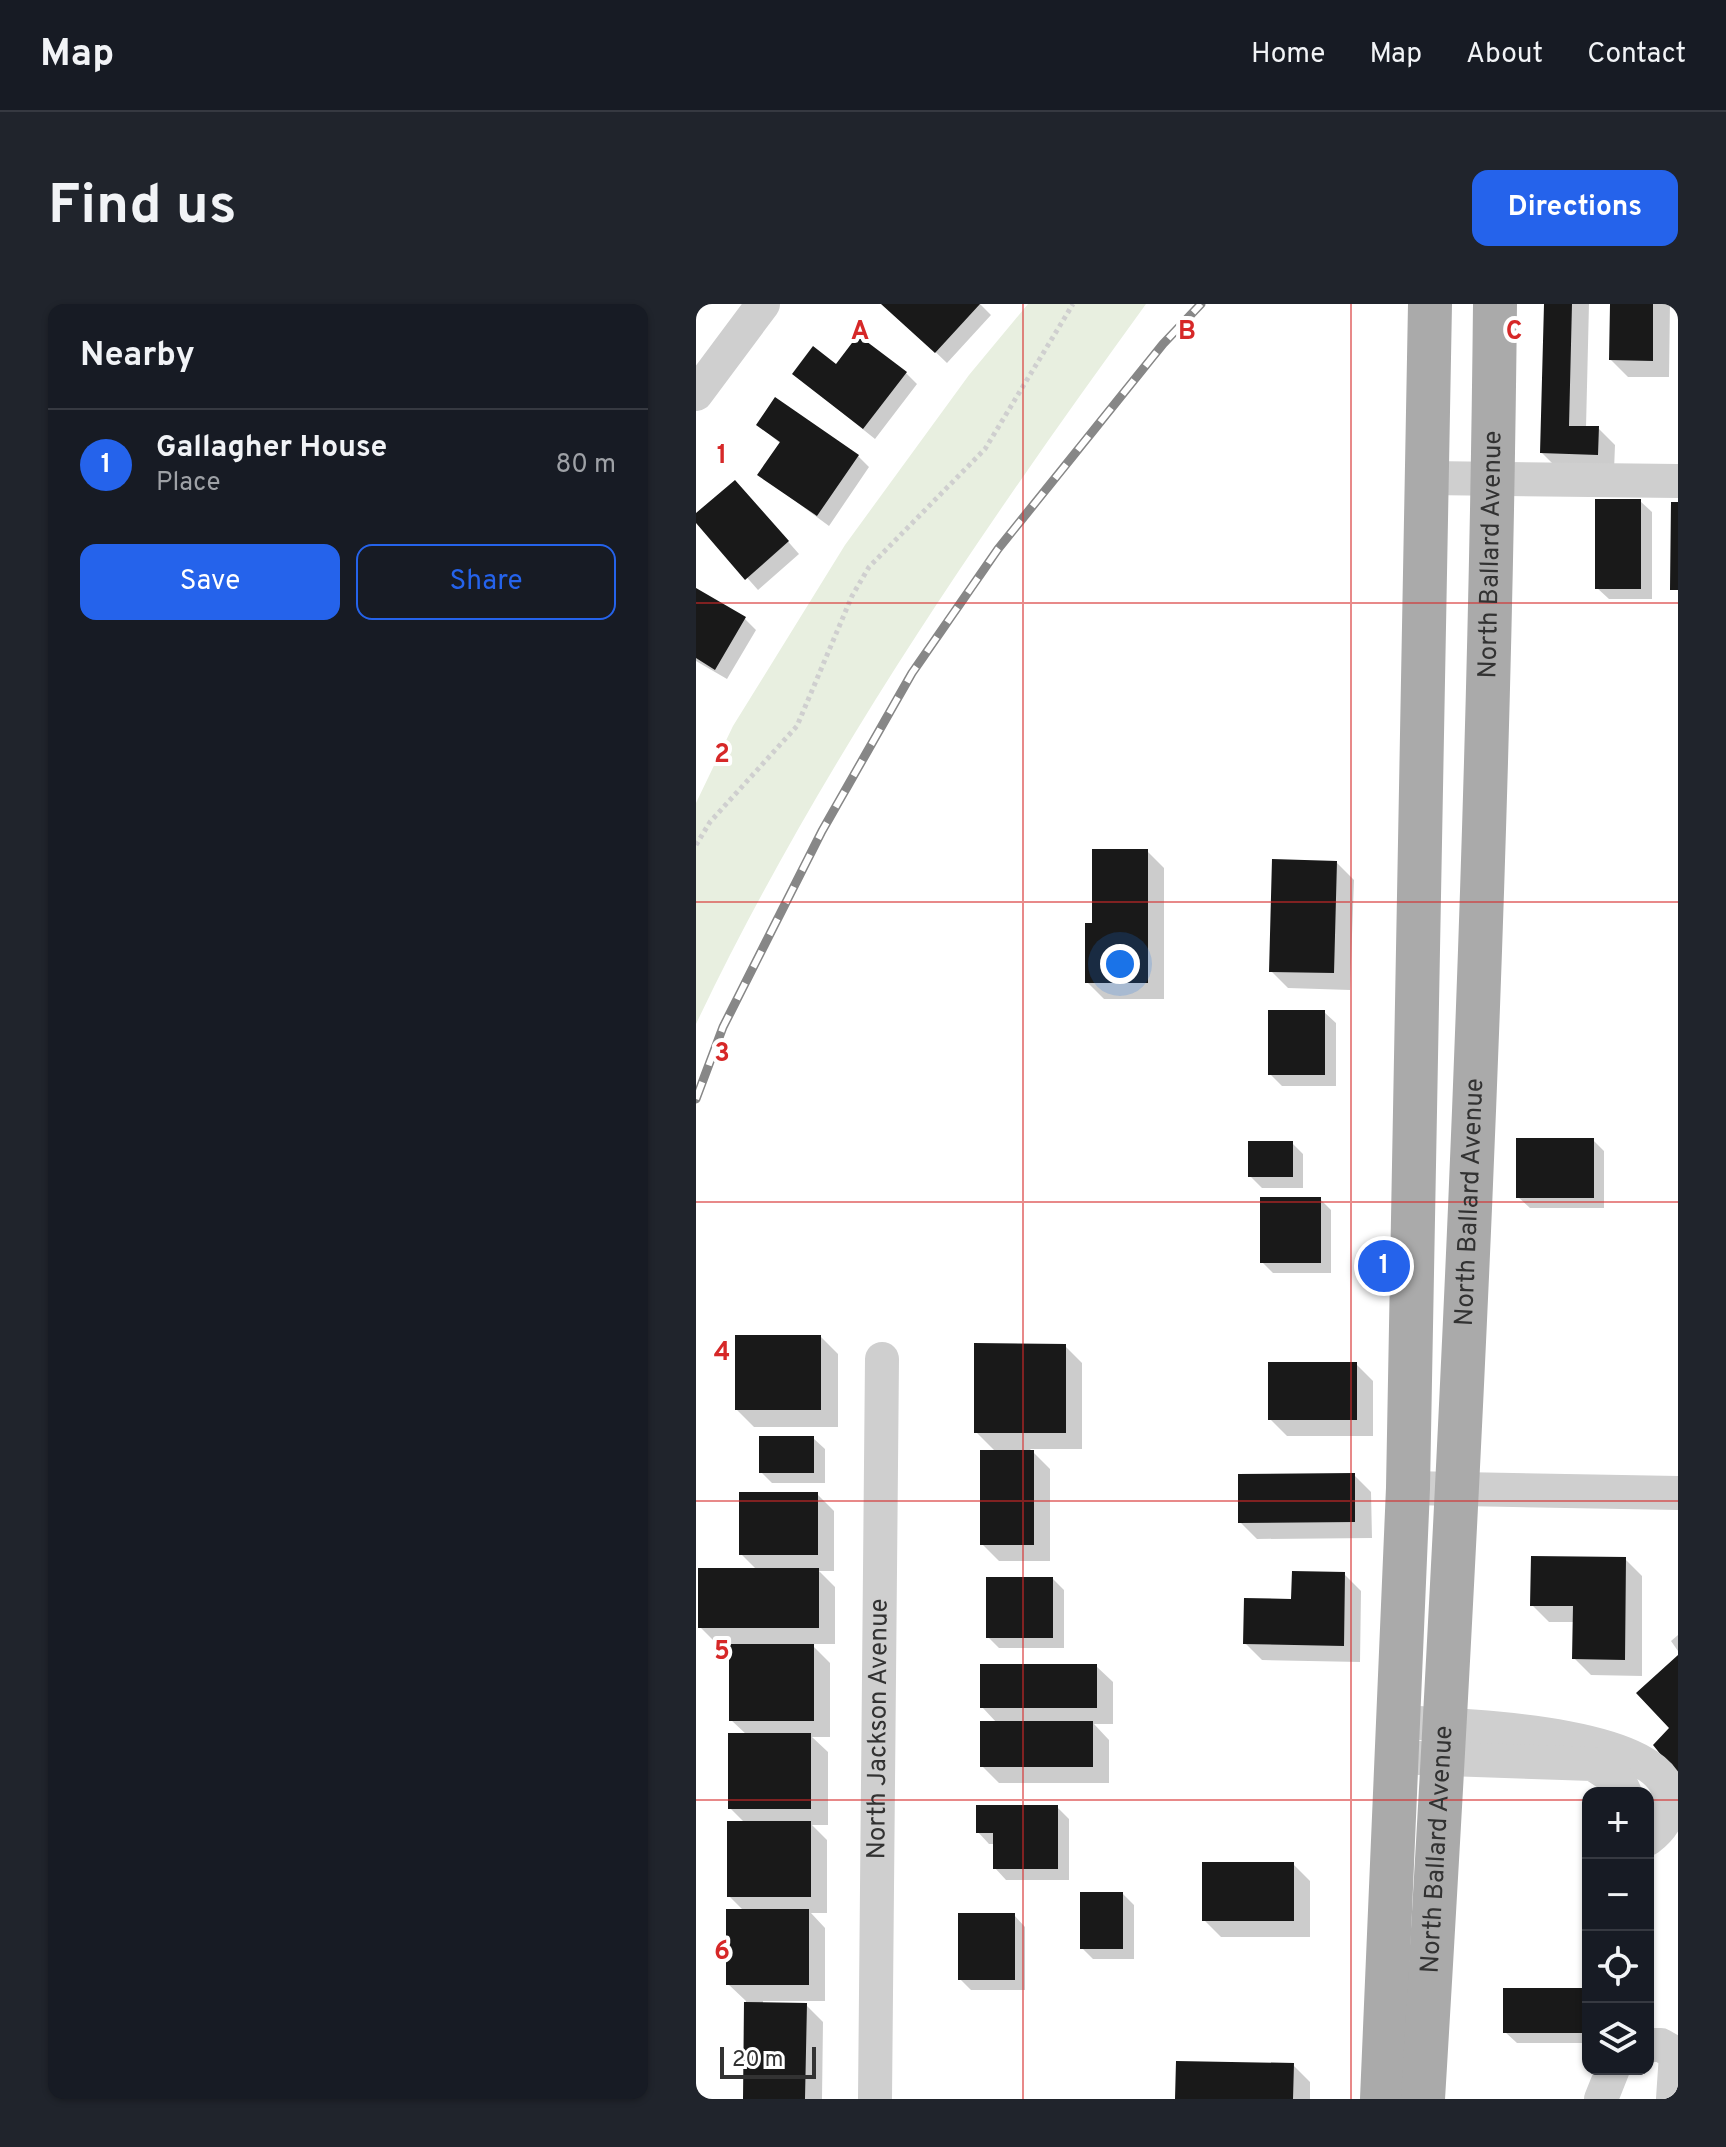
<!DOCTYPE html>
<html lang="en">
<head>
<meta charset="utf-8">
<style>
  body { margin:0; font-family:Overpass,sans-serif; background:#20242c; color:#f1f3f6 }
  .controls { position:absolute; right:24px; bottom:24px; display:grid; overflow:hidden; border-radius:16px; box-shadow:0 2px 6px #0004 }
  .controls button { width:72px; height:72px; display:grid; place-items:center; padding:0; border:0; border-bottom:2px solid #363941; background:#171b24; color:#f1f3f6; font:40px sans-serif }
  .scale { position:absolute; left:24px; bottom:20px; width:96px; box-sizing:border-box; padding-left:8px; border:4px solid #323232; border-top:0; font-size:22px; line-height:28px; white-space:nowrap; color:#323232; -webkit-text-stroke:6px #fff; paint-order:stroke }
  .you { position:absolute; left:424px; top:660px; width:28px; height:28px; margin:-20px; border:6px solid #fff; border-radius:50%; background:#1a73e8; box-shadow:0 0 0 12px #1a73e833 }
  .badge { display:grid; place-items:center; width:52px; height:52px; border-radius:50%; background:#2563eb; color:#fff; font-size:26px; font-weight:700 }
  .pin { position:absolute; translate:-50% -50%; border:4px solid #fff; box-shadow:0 2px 8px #0006 }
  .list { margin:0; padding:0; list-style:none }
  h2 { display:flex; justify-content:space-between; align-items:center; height:104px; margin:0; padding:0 32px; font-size:34px }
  h2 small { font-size:26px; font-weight:400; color:#9ea1a6 }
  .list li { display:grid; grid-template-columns:52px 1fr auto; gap:24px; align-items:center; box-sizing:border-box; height:112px; padding:0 32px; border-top:2px solid #363941 }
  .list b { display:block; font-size:30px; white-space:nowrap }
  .list p { margin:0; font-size:26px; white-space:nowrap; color:#9ea1a6 }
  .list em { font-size:26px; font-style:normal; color:#9ea1a6 }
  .actions { display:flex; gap:16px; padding:24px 32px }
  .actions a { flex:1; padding:18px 0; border:2px solid #2563eb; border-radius:16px; text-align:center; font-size:28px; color:#2563eb }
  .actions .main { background:#2563eb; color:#fff }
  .icon { flex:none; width:44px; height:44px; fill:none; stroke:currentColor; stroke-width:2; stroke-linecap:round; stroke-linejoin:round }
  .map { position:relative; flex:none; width:982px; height:1795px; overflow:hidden; border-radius:16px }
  header { display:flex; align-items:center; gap:48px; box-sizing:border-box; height:112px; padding:0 40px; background:#171b24; border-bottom:2px solid #363941 }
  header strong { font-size:38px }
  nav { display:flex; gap:44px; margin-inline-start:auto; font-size:28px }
  .intro { display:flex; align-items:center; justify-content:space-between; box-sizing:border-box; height:192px; padding:0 48px }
  h1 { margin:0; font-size:56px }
  .button { padding:20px 36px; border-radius:16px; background:#2563eb; color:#fff; font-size:28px; font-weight:700 }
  main { display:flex; gap:48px; padding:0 48px }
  aside { flex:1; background:#171b24; border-radius:16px; box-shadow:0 2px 6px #0004 }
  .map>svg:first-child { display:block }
  .green { fill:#e8efe0 }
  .shadow { fill:#0003 }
  .building { fill:#191919 }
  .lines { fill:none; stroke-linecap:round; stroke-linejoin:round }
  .path { stroke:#cfcfcf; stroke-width:5; stroke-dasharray:4 4; stroke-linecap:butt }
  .minor { stroke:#cfcfcf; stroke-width:34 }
  .major { stroke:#aaa; stroke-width:44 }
  .rail-casing { stroke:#878787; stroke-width:9 }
  .rail { stroke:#fff; stroke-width:6; stroke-dasharray:18; stroke-linecap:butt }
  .grid { fill:none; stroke:#d62828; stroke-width:2; stroke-opacity:0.55 }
  .labels { text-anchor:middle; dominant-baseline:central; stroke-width:8; stroke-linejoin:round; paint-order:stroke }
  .street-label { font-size:26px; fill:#323232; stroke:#fff }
  .grid-label { font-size:26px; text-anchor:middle; font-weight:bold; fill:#d62828; stroke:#fff; stroke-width:8; stroke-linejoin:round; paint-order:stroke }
</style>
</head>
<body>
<header>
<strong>Map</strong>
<nav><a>Home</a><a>Map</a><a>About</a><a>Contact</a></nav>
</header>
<div class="intro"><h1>Find us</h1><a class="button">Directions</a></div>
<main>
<aside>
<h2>Nearby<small></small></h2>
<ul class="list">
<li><span class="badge">1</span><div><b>Gallagher House</b><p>Place</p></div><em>80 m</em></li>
</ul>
<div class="actions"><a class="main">Save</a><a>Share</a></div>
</aside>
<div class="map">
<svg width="982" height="1795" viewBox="0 0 982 1795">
  <rect width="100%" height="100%" fill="#fff"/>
  <path class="green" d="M332 0H450C284 229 122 464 0 720V499L37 422 149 241 273 71Z"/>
  <path class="shadow" d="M189 0H284L295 11 251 59Z
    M850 0H893L890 124H902L919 141 918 167 863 166 846 149Z
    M916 0H974L973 73H932L915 56Z
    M141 62 210 69 221 80 179 135 98 70Z
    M62 121 162 152 173 163 133 222 64 171 85 140Z
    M50 190 103 250 62 286 0 216V212Z
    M944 197 956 208V295H913L901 284Z
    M0 286 49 315 60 326 31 375 0 357Z
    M451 547 468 564V695H408L391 678 398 621Z
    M641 559 658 576 654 686 592 684 575 667Z
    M628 708 640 719V782H586L574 770Z
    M897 836 908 847V904H834L822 893Z
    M596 839 607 850V884H566L554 872Z
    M624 895 635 906V969H577L566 958Z
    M125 1033 142 1050V1123H58L41 1106Z
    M369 1042 386 1059V1145H334L354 1165V1257H303L286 1240 300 1148 280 1128Z
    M660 1060 677 1077V1132H591L574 1115Z
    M117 1134 129 1145V1179H76L65 1168Z
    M658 1171 675 1188 676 1234 561 1235 544 1218Z
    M121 1190 138 1207V1267H123L139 1283V1340H115L134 1359V1433H116L132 1448V1521H116L131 1536V1609H115L129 1624V1697H67V1700L110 1701 127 1718 126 1795H49L50 1697 32 1680 48 1607 33 1592 49 1519 34 1504 51 1431 35 1416V1340H21L4 1323 61 1266 45 1250Z
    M929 1255 946 1272V1372L895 1371 878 1354 879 1318H853L836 1301Z
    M648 1270 665 1287 664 1358 566 1356 549 1339 597 1297Z
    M357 1275 368 1286V1344H303L292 1333Z
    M982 1331V1347L975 1337Z
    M400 1362 417 1378V1420H398L413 1436V1479H303L286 1462 301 1419 286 1403Z
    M361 1503 373 1515V1576H310L299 1564V1540H293L282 1528Z
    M597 1560 614 1577V1633H525L508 1616Z
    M427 1590 438 1601V1655H397L386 1644Z
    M318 1611 329 1623V1686H275L264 1675Z
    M892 1686V1739H821L809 1728Z
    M597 1761 614 1778V1795H481Z"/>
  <path class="building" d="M185 0H284L239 49Z
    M848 0H876L873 122H903L902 151 844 149Z
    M914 0H957V57L913 56Z
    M162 31 211 68 167 125 96 70 117 42 140 60Z
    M79 93 163 151 121 212 61 171 84 138 60 121Z
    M39 176 93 237 49 276 0 219V209Z
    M899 195H945V285H899Z
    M975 198H982V286H974Z
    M0 284 50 313 19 366 0 354Z
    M396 545H452V679H389V619H396Z
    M576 555 641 557 638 669 573 668Z
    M572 706H629V771H572Z
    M820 834H898V894H820Z
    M552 837H597V873H552Z
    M564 893H625V959H564Z
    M39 1031H125V1106H39Z
    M278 1039 370 1040V1129H278Z
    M572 1058H661V1116H572Z
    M63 1132H118V1169H63Z
    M284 1146H338V1241H284Z
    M659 1169V1218L542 1219V1170Z
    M43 1188H122V1251H43Z
    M835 1252 930 1253 929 1356 876 1355 877 1302H834Z
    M2 1264H123V1324H2Z
    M596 1267 649 1268 648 1342 547 1340 548 1294 595 1295Z
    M290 1273H357V1334H290Z
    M33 1340H118V1417H33Z
    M982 1351V1472L957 1441 973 1424 940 1389Z
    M284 1360H401V1404H284Z
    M284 1417H397V1463H284Z
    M32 1429H115V1505H32Z
    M280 1501H362V1565H297V1529H280Z
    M31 1517H115V1593H31Z
    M506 1558H598V1617H506Z
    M384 1588H427V1645H384Z
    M30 1605H113V1681H30Z
    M262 1609H319V1676H262Z
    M807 1684H892V1729H807Z
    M48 1698 111 1699 109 1795H47Z
    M480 1757 598 1759 597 1795H479Z"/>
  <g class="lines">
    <path class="path" d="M0 541 14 518 101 422 156 292 173 263 289 145 377 0"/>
    <g class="minor">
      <path d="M0 90 67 0"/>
      <path d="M732 174 982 177"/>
      <path d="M712 1184 982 1189"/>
      <path d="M700 1418C752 1421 972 1425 973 1494 974 1513 966 1524 952 1535"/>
      <path d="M723 1454 897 1460 924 1478 929 1489"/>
      <path d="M952 1741H965L980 1750 977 1795"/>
      <path id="s1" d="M179 1795 186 1055"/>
      <path d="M905 1795 917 1765"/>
    </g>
    <g class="major">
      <path d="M686 1795 712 1184 734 0"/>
      <path id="s2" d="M727 1795C763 1197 793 599 799 0"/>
    </g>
    <g class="rail-casing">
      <path id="rail" d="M0 795 27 723 126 527 216 369 302 245 467 40 505 0"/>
    </g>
    <use href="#rail" class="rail"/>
  </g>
  <path class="grid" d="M327 0V1795M655 0V1795M0 299H982M0 598H982M0 898H982M0 1197H982M0 1496H892M952 1496H982"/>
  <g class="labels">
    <g class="street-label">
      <text stroke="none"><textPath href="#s2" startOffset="1546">North Ballard Avenue</textPath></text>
      <text stroke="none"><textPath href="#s2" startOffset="898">North Ballard Avenue</textPath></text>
      <text stroke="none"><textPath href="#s1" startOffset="370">North Jackson Avenue</textPath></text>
      <text stroke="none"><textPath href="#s2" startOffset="250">North Ballard Avenue</textPath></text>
    </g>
  </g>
  <g class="grid-label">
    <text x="164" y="35">A</text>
    <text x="491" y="35">B</text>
    <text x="818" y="35">C</text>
    <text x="26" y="159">1</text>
    <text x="26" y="458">2</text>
    <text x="26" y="757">3</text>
    <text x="26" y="1056">4</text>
    <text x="26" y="1355">5</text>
    <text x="26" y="1655">6</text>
  </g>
</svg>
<div class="controls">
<button>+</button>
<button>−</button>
<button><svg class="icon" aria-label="locate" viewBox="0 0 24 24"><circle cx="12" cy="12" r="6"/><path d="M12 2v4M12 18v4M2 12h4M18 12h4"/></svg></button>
<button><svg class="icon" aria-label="layers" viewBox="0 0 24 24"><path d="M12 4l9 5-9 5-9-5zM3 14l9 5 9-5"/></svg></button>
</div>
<div class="scale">20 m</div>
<div class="you"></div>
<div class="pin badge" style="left:688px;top:962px">1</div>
</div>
</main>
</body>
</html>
